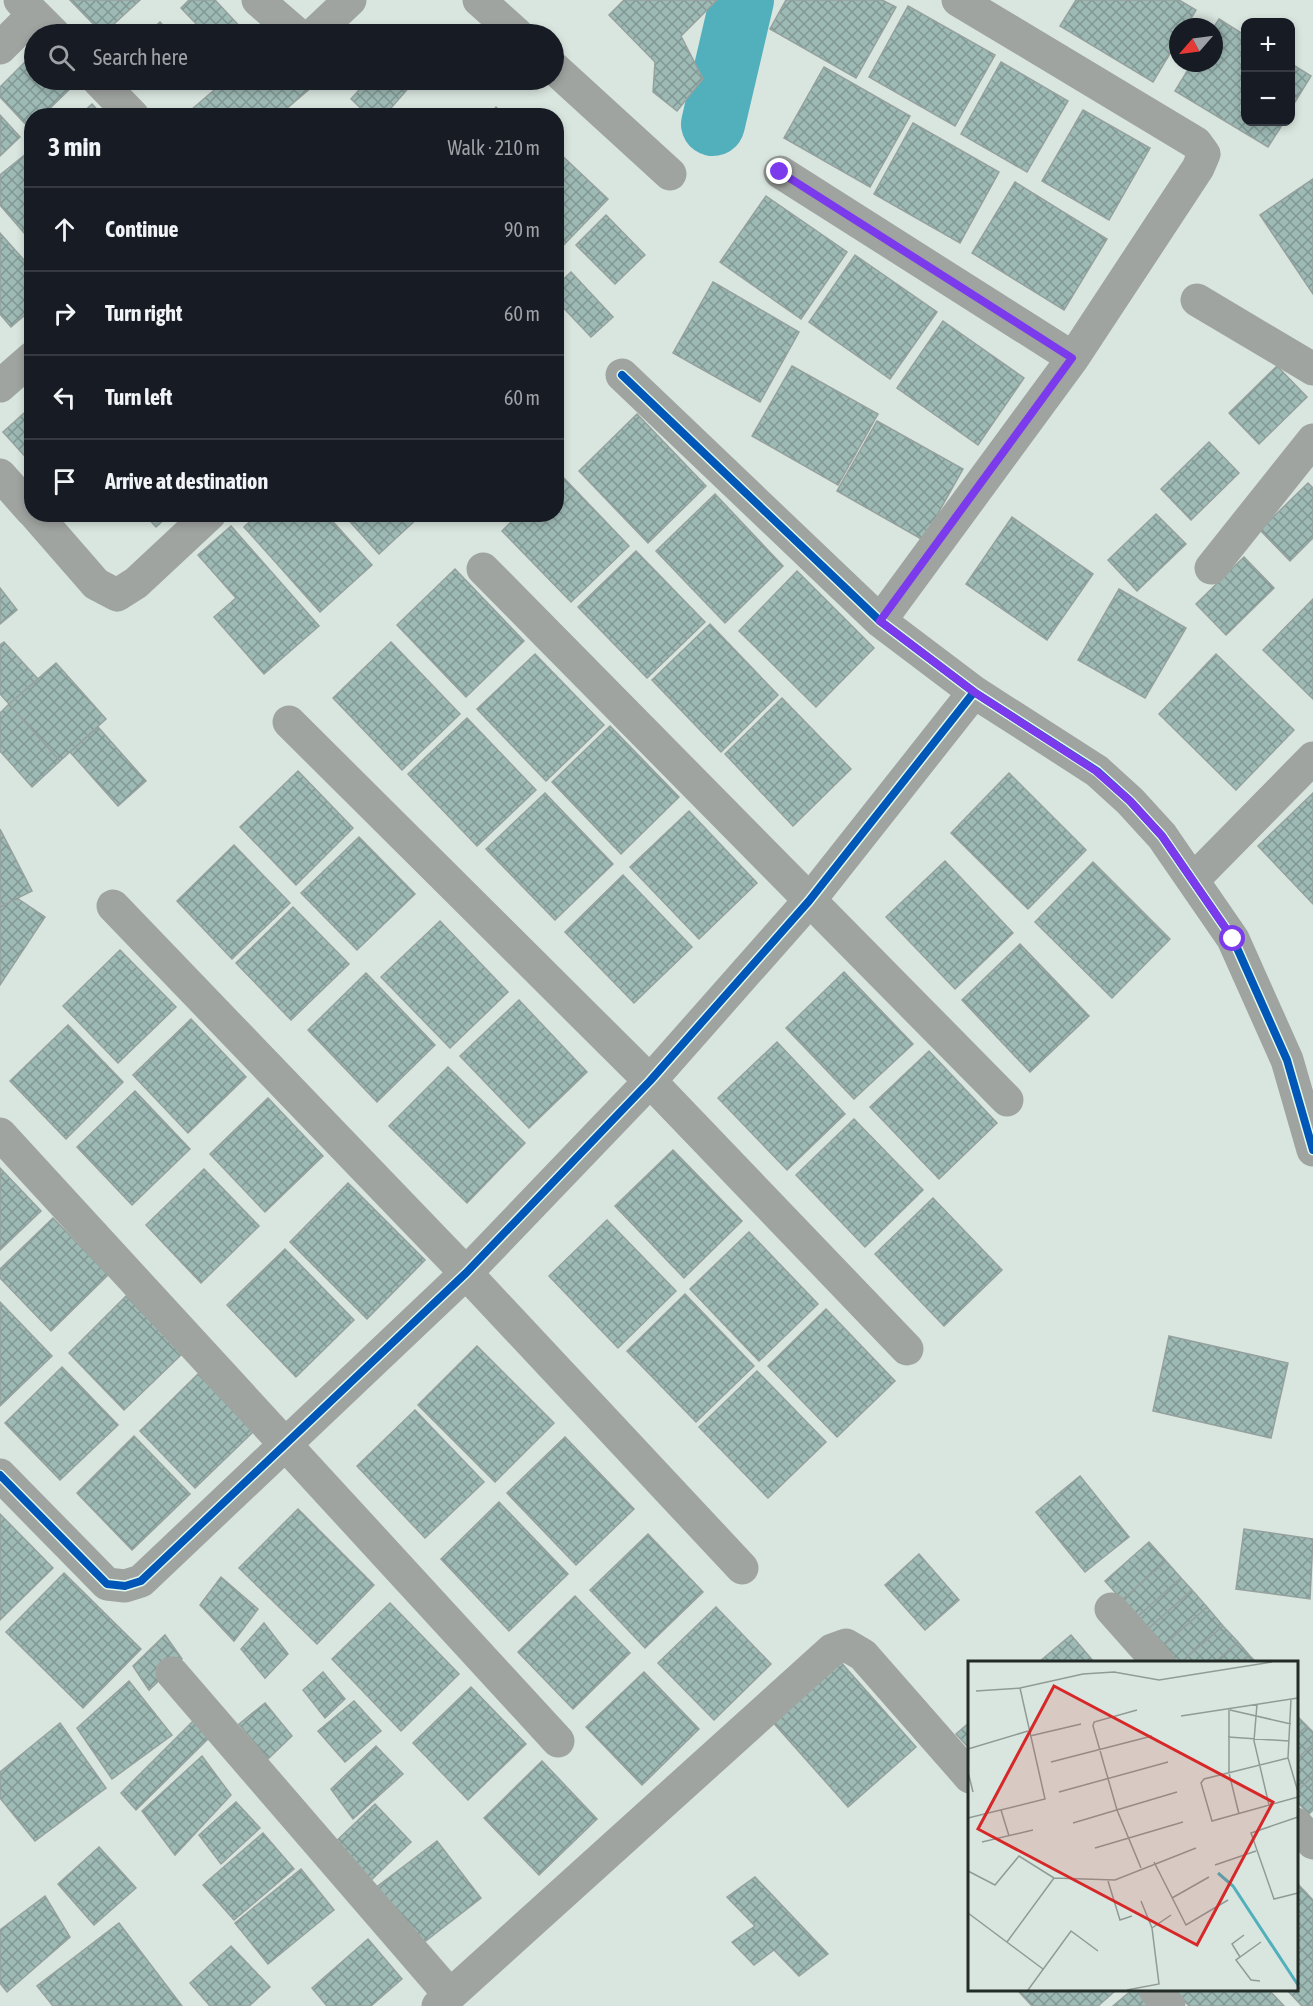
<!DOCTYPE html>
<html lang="en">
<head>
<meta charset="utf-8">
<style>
  body { margin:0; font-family:"Asap Condensed",sans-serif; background:#20242c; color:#f1f3f6 }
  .controls { position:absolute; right:18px; top:18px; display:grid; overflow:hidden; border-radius:12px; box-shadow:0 3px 9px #0003 }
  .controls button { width:54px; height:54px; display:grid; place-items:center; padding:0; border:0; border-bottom:2px solid #363941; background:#171b24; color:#f1f3f6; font:30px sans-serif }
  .compass { position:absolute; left:1169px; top:18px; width:54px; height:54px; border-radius:50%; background:#171b24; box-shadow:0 3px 9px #0003; rotate:242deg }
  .stop { position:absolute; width:18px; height:18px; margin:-14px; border:4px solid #7c3aed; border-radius:50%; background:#fff }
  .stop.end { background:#7c3aed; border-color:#fff; box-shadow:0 2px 6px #0008 }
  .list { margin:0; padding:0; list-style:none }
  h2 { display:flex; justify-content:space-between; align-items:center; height:78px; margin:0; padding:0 24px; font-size:26px }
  h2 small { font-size:20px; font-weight:400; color:#9ea1a6 }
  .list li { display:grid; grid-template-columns:39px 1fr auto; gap:18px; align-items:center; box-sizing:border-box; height:84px; padding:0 24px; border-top:2px solid #363941 }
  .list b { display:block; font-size:22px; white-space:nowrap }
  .list em { font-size:20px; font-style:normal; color:#9ea1a6 }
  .icon { flex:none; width:33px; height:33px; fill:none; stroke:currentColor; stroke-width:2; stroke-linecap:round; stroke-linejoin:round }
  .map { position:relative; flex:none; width:1313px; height:2006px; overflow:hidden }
  .search { position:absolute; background:#171b24; box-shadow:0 3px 9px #0003; left:24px; top:24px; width:540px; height:66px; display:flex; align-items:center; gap:15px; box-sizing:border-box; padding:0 21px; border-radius:33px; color:#9ea1a6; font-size:22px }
  .panel { position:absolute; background:#171b24; box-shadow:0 3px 9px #0003; left:24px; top:108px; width:540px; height:414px; border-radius:24px }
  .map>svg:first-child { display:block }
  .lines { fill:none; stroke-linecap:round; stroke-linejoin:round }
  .river { stroke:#52afbc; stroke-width:64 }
  .building { fill:url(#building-cross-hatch); stroke:#96a19e; stroke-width:1.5 }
  .street { stroke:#a0a4a1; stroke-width:33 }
  .cycleway-casing { stroke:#e1f8ec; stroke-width:11 }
  .cycleway { stroke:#0057b8; stroke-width:8 }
  .route { stroke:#7c3aed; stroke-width:8 }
  .inset-river { fill:none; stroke:#52afbc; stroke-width:3 }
  .inset-road { fill:none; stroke:#909b95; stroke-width:1.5 }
  .view { fill:#d62828; fill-opacity:0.15; stroke:#d62828; stroke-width:3 }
  .inset-edge { fill:none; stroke:#222b26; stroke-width:3 }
</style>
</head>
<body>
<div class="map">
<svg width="1313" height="2006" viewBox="0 0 1313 2006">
  <defs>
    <pattern id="building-cross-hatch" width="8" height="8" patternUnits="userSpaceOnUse" patternTransform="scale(1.5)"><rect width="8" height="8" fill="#9ebab5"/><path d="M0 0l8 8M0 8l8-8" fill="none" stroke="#809793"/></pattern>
  </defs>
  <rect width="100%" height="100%" fill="#d9e6df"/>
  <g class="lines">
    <path class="river" d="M713 124 742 0"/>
  </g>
  <path class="building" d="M70 0H140L103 34Z
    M189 0H215L244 31 241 34H206L181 8Z
    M624 0H717L681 36 703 79 677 111 653 92 655 62 609 15Z
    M786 0H882L896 7 856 78 770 29Z
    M1076 0H1179L1196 10 1186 27H1178V40L1153 82 1060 26Z
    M908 6 995 55 955 126 869 77Z
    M1219 19 1246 36V122H1284L1268 147 1175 91 1192 63H1214V27Z
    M160 22 171 34H147Z
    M34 53V80L77 82 42 116H32L29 128 0 97V87Z
    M1001 62 1068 101 1027 172 961 134Z
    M1290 63 1311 76 1290 110Z
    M824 67 910 116 870 187 784 138Z
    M172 80H187L179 87Z
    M226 80H320L278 116H197L192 109Z
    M368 80H406L412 84 384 116H369L351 99Z
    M92 104 103 116H79Z
    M496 107 506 116H488Z
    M1083 110 1150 148 1109 220 1042 181Z
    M0 115 20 137 0 156Z
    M913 123 999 172 960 243 874 194Z
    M32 149V242L0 205V175Z
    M556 150 608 199 556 253Z
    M1313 179V294L1260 215Z
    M1015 182 1107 239 1064 310 972 253Z
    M766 196 847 252 801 319 720 262Z
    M606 215 645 255 615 284 576 245Z
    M0 233 32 269V309L11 327 0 314Z
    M855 255 937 312 890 379 809 322Z
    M571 272 613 317 591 337 556 300V286Z
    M713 282 799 332 760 402 673 353Z
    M943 321 1024 378 978 445 897 388Z
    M792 366 878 414 838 485 752 436Z
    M1277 366 1307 397 1259 444 1229 413Z
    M32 406V464L3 432Z
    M637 414 706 486 648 543 579 471Z
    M877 421 963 469 923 540 837 491Z
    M1209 442 1239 473 1191 520 1161 489Z
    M561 475 629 546 571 602 502 531 519 514H556V479Z
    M1308 483 1313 488V538L1290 561 1260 530Z
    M715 494 783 566 725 623 656 551Z
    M144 514H170L156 527Z
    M258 514H326L372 565 320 612 244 527Z
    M343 514H422L379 554Z
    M1156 514 1186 544 1137 591 1108 560Z
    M1012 517 1093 574 1047 640 966 584Z
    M231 526 319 626 264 674 214 617 236 598 198 555Z
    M636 551 705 622 647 678 578 607Z
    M1244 557 1274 588 1226 635 1196 604Z
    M455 569 524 641 466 697 397 625Z
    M797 571 874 648 816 707 739 631Z
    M0 588 17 610 0 624Z
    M1119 589 1186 628 1145 698 1078 660Z
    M1313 599V699L1263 650Z
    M710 624 778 695 721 752 652 680Z
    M4 642 38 679 9 704 0 694V645Z
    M391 642 460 714 402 770 333 698Z
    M535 654 604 725 546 781 477 709Z
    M1216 654 1294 730 1236 790 1159 714Z
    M56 663 106 719 60 761 9 704Z
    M782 698 851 769 793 826 725 754Z
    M9 704 60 761 32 787 0 751V713Z
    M467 718 536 790 477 846 408 774Z
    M610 726 679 797 621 854 552 782Z
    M98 727 146 781 118 806 70 752Z
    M298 771 353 828 296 885 240 827Z
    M1009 773 1086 850 1028 909 951 833Z
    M545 793 613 864 555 920 486 849Z
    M1313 793V904L1258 846Z
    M689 811 757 883 699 939 630 867Z
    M0 829 32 891 0 907Z
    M359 837 415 894 357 950 301 893Z
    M234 845 290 903 232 959 177 901Z
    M945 861 1013 933 955 989 886 917Z
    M1093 862 1170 939 1112 998 1035 922Z
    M623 875 692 947 634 1003 565 932Z
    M17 898 45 917 0 985V907Z
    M293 907 349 964 291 1020 236 963Z
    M440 921 508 992 450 1048 381 977Z
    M1020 944 1089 1016 1030 1072 962 1000Z
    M120 950 176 1007 118 1063 63 1006Z
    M844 972 913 1044 854 1099 786 1028Z
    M366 973 435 1045 377 1102 308 1030Z
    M519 1000 587 1072 529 1128 460 1056Z
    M191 1019 246 1077 188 1133 133 1075Z
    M68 1025 123 1082 66 1139 10 1081Z
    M777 1042 845 1114 787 1170 718 1098Z
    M929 1051 997 1123 939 1179 870 1107Z
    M448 1067 525 1143 467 1203 389 1126Z
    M135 1091 190 1149 132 1205 77 1147Z
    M268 1098 323 1156 265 1212 210 1154Z
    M854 1119 923 1190 865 1247 796 1175Z
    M673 1150 742 1221 684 1278 615 1206Z
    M0 1168 41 1211 0 1250Z
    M204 1169 259 1226 201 1283 146 1225Z
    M348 1183 425 1260 367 1319 290 1242Z
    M933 1198 1002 1270 944 1326 875 1254Z
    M53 1218 108 1275 51 1331 0 1278V1269Z
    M607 1220 676 1291 618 1348 549 1276Z
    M749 1232 818 1304 759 1361 690 1289Z
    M285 1249 354 1320 296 1377 227 1305Z
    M685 1294 754 1366 696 1422 627 1351Z
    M126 1296 182 1354 124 1410 69 1353Z
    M0 1302 52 1356 0 1406Z
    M826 1309 895 1381 837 1437 768 1366Z
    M1169 1336 1288 1363 1271 1438 1153 1411Z
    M477 1346 554 1423 495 1482 418 1405Z
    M62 1367 118 1425 60 1480 5 1423Z
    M757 1371 826 1442 768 1498 699 1427Z
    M198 1374 253 1432 195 1488 140 1431Z
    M415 1410 484 1482 425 1538 357 1466Z
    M134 1436 190 1494 132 1550 77 1493Z
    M565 1437 634 1509 576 1565 507 1493Z
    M1080 1476 1129 1537 1085 1572 1036 1512Z
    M499 1502 568 1574 509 1631 441 1559Z
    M298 1509 374 1585 317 1644 239 1568Z
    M0 1514 53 1568 0 1620Z
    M1244 1529 1313 1539 1310 1599 1236 1589Z
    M648 1534 703 1592 645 1648 590 1590Z
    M1149 1542 1166 1561 1122 1600 1105 1581Z
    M919 1554 959 1600 925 1630 885 1585Z
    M1166 1561 1181 1578 1137 1617 1122 1600Z
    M64 1573 141 1649 83 1708 6 1632Z
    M221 1577 258 1609 234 1641 200 1605Z
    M1181 1578 1192 1590 1148 1629 1137 1617Z
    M1192 1590 1207 1607 1163 1646 1148 1629Z
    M575 1596 630 1653 573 1709 518 1652Z
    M390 1603 459 1674 401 1731 332 1659Z
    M716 1607 771 1664 714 1720 658 1663Z
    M1207 1607 1223 1626 1181 1662H1177L1163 1646Z
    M264 1623 288 1654 265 1678 241 1649Z
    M1223 1626 1238 1642 1215 1662H1181Z
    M165 1635 182 1659 149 1690 133 1666Z
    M1071 1635 1094 1662H1039Z
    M1238 1642 1249 1655 1240 1662H1215Z
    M1249 1655 1256 1662H1240Z
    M838 1659 916 1747 848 1807 770 1719Z
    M323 1672 345 1699 325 1718 303 1690Z
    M644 1672 699 1729 642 1785 586 1727Z
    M129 1681 172 1735 112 1779 77 1728Z
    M471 1687 526 1744 468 1800 413 1743Z
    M354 1701 381 1731 345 1762 318 1731Z
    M265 1703 292 1736 268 1759 239 1724Z
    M1296 1715 1307 1726 1296 1736Z
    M196 1718 211 1736 136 1810 121 1793Z
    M970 1722V1749L956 1734Z
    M60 1723 106 1788 35 1841 0 1798V1772Z
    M1307 1726 1313 1732V1744L1296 1760V1736Z
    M1313 1744V1776L1296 1792V1760Z
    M376 1746 403 1774 353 1819 331 1789Z
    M202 1756 231 1795 175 1855 142 1811Z
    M542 1761 597 1819 539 1875 484 1818Z
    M1313 1776V1810L1309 1814 1296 1801V1792Z
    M236 1802 260 1828 221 1864 199 1835Z
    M375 1804 411 1842 365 1886 329 1848Z
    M263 1833 294 1869 234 1920 203 1885Z
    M437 1841 481 1898 418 1947 374 1889Z
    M99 1847 136 1888 94 1925 58 1884Z
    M301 1869 334 1910 268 1964 235 1923Z
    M755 1877 828 1954 799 1976 774 1950 754 1965 732 1942 755 1926 727 1897Z
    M1296 1882 1313 1900V2006H1302L1287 1990H1296Z
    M45 1896 70 1937 7 1992 0 1983V1930Z
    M119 1923 182 2006H53L37 1986Z
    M368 1939 402 1979 371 2006H327L312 1988Z
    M231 1946 270 1987 249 2006H210L190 1983Z
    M1022 1990H1116L1098 2006H1032L1019 1992Z
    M1132 1990H1139L1154 2006H1113Z
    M1174 1990H1269L1284 2006H1189Z"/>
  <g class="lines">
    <path class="street" d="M20 0 54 34
      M258 0 297 34
      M479 0 517 34
      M314 34 350 0
      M0 48 34 14
      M554 68 670 174
      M98 80 133 116
      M780 172 1073 358
      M1197 300 1313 369
      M622 375 880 621 974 692 1097 771 1130 801 1162 836 1233 939 1287 1060 1313 1150
      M0 386 32 358
      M0 475 32 511
      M35 514 96 584 117 595 136 583 210 514
      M1211 568 1313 440
      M483 569 1007 1100
      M880 621 1073 358 1198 168 1204 154 1196 143 958 0
      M289 722 650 1081 907 1349
      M1193 880 1313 758
      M113 906 466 1273 742 1568
      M0 1134 558 1741
      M0 1475 107 1584 125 1586 141 1581 466 1273 650 1081 809 901 974 692
      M1111 1609 1158 1662
      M172 1673 450 1995
      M1296 1824 1313 1843
      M1155 1990 1169 2006
      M438 2006 832 1650 846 1645 863 1655 970 1777"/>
    <g class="cycleway-casing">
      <path id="cycleway" d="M622 375 880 621 974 692 1097 771 1130 801 1162 836 1233 939 1287 1060 1313 1150
        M0 1475 107 1584 125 1586 141 1581 466 1273 650 1081 809 901 974 692"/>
    </g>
    <use href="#cycleway" class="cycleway"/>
  </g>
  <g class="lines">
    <path class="route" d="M780 172 1072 358 880 621 974 692 1096 771 1130 801 1162 836 1233 939"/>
  </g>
  <g transform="translate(968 1661)">
    <rect width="330" height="330" fill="#d9e6df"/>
    <path class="inset-river" d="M250 212 265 225 330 324"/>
    <path class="inset-road" d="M8 30 52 27 115 13 146 11 191 19 304 1M323 38 320 97 330 131M289 43 286 80 301 144M261 47V112L271 153M169 49 126 61 125 65 149 149 173 207M262 49 323 63M213 55 330 37M62 75 113 63M260 76 321 80M0 88 60 70M320 97 236 118 233 122 244 160 330 136M83 101 184 75M0 111 5 131M91 131 200 101M33 149 41 175M330 156 283 172 306 238 330 232M0 157 77 138 52 27M105 162 209 131M14 181 65 169M127 187 215 161M186 201 218 264 260 239M247 204 288 190M0 210 27 224 51 195 86 217M86 217 147 219 228 187M140 220 152 259 164 255M204 237 241 216M173 240 184 267M0 252 75 308M39 281 86 217M272 296 264 283 276 274M292 320 283 319 268 299 293 281M60 329 103 270 130 290M159 329 191 323 184 267 203 254"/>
    <path class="view" d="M86 25 305 141 229 284 10 168Z"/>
    <rect width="330" height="330" class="inset-edge"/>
  </g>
</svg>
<div class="controls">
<button>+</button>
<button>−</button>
</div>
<svg class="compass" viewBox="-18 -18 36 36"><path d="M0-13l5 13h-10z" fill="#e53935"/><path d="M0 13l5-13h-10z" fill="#9ea1a6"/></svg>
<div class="stop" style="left:1233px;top:939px"></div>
<div class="stop end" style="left:780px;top:172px"></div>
<div class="search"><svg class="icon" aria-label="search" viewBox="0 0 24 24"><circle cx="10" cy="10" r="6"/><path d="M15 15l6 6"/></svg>Search here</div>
<section class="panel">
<h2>3 min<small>Walk · 210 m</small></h2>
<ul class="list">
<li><svg class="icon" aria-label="ahead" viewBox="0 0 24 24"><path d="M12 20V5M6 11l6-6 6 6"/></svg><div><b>Continue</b></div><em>90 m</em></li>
<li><svg class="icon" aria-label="right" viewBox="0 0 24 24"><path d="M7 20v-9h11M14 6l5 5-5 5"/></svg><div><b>Turn right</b></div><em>60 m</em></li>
<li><svg class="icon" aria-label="left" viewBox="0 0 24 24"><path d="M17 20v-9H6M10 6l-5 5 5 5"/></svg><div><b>Turn left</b></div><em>60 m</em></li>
<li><svg class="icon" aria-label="arrive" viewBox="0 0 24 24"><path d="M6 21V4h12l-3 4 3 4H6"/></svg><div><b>Arrive at destination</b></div></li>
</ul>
</section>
</div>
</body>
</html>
